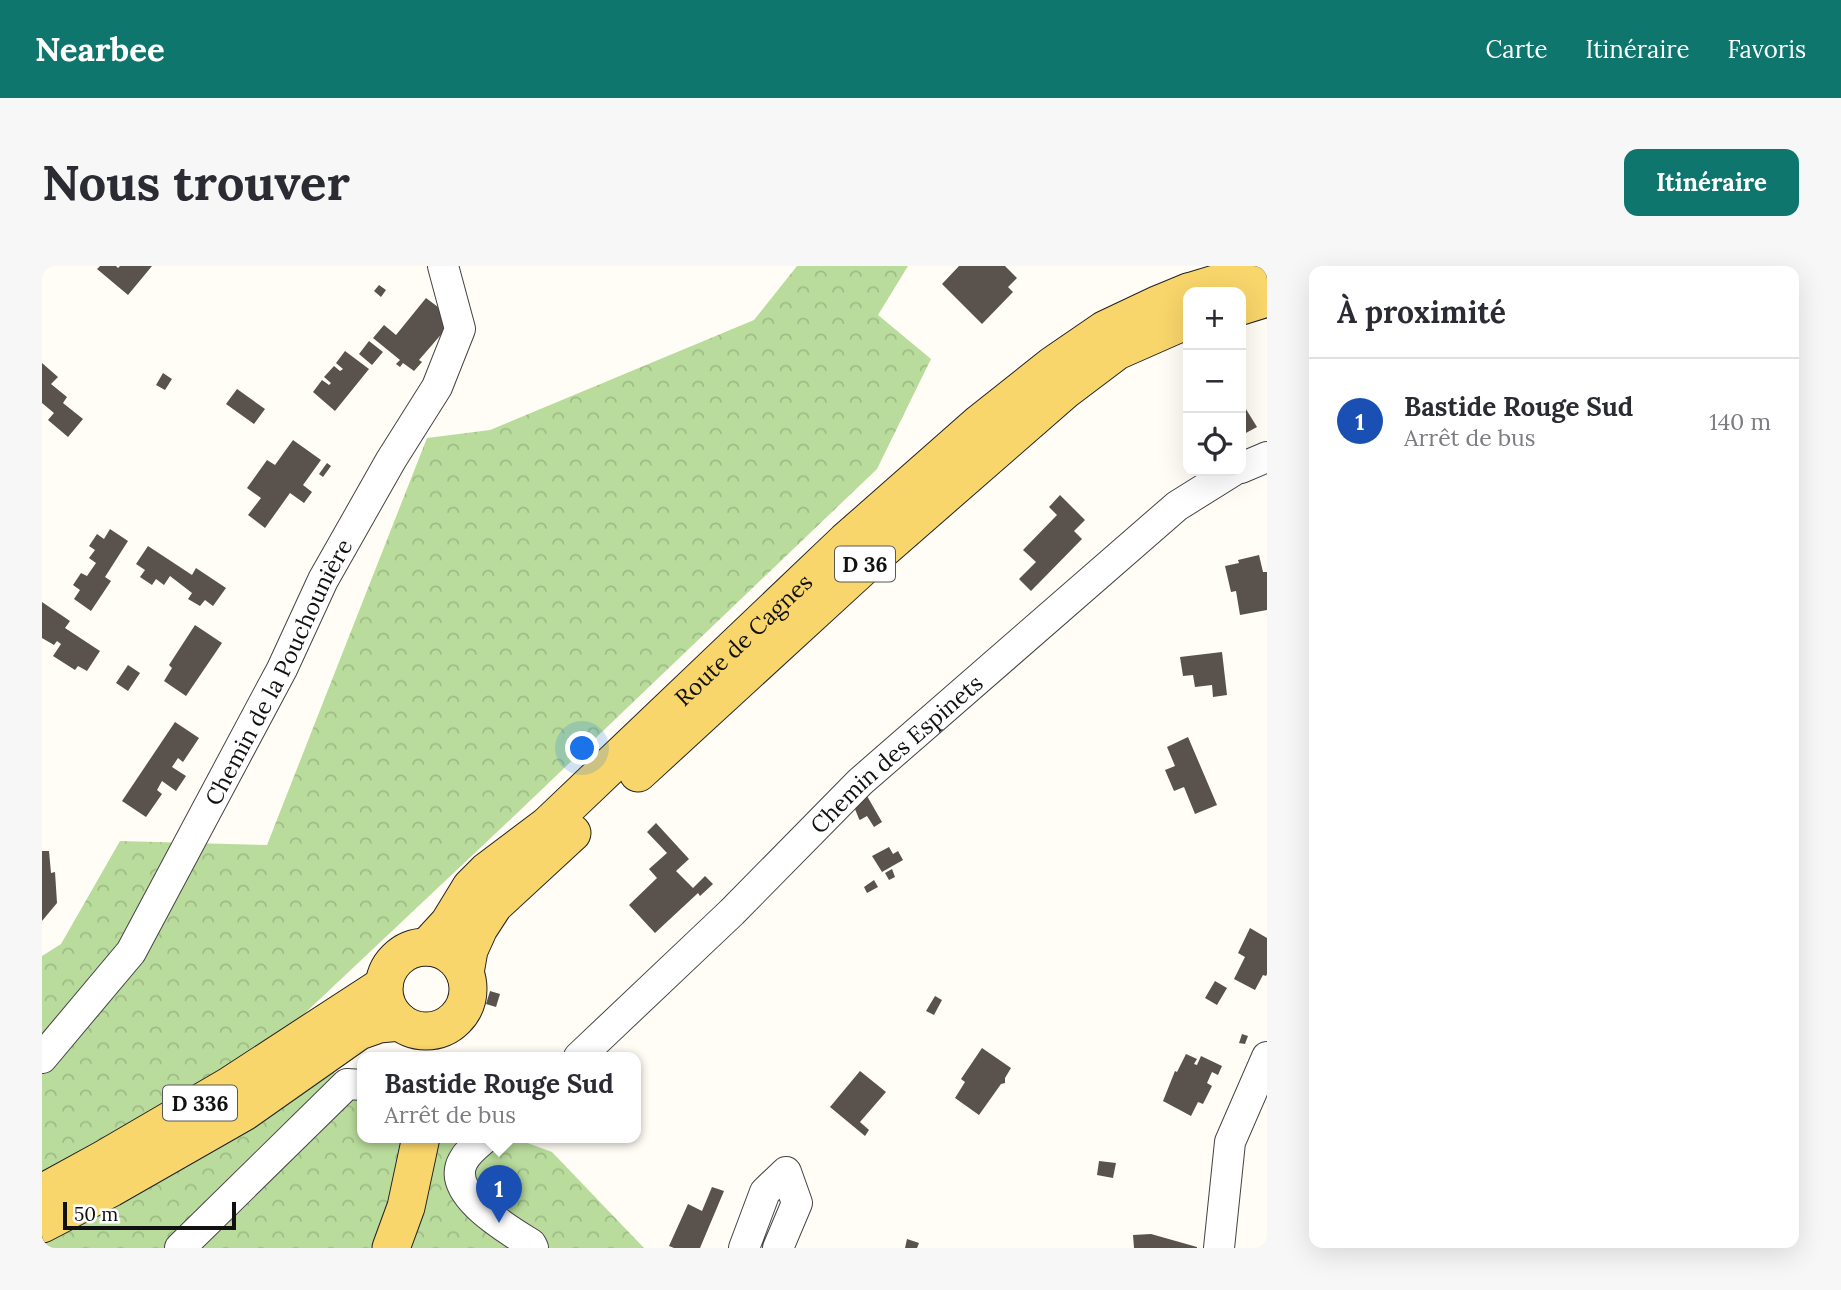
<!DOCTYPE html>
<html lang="fr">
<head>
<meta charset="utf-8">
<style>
  body { margin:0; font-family:Lora,serif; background:#f7f7f7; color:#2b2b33 }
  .controls { position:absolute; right:21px; top:21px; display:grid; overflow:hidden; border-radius:14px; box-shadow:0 7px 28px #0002 }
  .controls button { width:63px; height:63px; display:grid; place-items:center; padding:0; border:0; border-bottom:2px solid #e1e1e2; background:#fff; color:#2b2b33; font:35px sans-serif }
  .scale { position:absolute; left:21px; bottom:18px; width:173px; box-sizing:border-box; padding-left:7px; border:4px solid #111; border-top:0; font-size:19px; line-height:24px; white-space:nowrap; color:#111; -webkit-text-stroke:5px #fff; paint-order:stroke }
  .you { position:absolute; left:541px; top:483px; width:24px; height:24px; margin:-18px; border:5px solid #fff; border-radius:50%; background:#1a73e8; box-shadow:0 0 0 10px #1a73e833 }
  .badge { display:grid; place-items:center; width:46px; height:46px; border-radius:50%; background:#0f766e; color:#fff; font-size:23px; font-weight:700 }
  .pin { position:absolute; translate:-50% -58px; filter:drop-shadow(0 2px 4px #0008) }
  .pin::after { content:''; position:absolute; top:37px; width:24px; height:21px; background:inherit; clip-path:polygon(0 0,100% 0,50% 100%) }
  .popup { position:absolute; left:315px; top:786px; width:284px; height:91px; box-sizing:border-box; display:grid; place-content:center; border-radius:14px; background:#fff; filter:drop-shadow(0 2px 5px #0005); font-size:23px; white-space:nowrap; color:#7c7c81 }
  .popup b { font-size:26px; color:#2b2b33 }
  .popup::after { content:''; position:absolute; left:50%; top:100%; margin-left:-14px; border:14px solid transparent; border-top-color:#fff }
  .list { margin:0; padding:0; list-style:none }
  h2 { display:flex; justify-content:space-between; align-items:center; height:91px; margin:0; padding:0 28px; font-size:30px }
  h2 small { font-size:23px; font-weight:400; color:#7c7c81 }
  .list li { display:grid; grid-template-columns:46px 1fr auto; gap:21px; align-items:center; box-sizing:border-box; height:126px; padding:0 28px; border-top:2px solid #e1e1e2 }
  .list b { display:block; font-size:26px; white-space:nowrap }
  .list p { margin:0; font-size:23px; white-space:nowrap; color:#7c7c81 }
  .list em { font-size:23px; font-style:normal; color:#7c7c81 }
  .icon { flex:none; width:38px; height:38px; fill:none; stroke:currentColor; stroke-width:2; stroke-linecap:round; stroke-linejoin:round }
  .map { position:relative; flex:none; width:1225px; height:982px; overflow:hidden; border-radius:14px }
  header { display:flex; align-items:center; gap:42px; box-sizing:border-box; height:98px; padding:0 35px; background:#0f766e; color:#fff }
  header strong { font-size:33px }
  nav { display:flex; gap:38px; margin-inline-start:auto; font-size:24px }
  .intro { display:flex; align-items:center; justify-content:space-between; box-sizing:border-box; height:168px; padding:0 42px }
  h1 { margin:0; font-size:49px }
  .button { padding:18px 32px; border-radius:14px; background:#0f766e; color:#fff; font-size:24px; font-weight:700 }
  main { display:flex; gap:42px; padding:0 42px }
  aside { flex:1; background:#fff; border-radius:14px; box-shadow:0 7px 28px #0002 }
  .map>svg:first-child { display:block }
  .forest { fill:url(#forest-crowns) }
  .building { fill:#5a524d }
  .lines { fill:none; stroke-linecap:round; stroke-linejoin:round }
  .minor-casing { stroke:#444; stroke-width:32 }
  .major-casing { stroke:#222; stroke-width:39 }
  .minor { stroke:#fff; stroke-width:30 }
  .major { stroke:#f9d66b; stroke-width:37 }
  .labels { text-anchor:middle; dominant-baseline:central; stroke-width:7; stroke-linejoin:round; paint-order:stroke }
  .shield { fill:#fff; stroke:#585858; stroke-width:2 }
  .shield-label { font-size:21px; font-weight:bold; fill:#111 }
  .street-label { font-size:23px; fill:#111; stroke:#fff }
</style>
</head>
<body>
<header>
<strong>Nearbee</strong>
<nav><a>Carte</a><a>Itinéraire</a><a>Favoris</a></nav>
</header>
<div class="intro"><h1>Nous trouver</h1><a class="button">Itinéraire</a></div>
<main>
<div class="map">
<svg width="1225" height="982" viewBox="0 0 1225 982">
  <defs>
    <pattern id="forest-crowns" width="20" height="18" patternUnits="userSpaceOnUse" patternTransform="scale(1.75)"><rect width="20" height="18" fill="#b9dc9c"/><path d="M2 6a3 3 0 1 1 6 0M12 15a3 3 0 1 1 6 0" fill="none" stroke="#9ebc85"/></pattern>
  </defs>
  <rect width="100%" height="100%" fill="#fffdf5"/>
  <path class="forest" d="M755 0H866L836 49 889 93 835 203 471 551 226 782 320 817 321 871H469L510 886 602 982H0V690L19 678 78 575 225 579 385 172 448 164 712 54Z"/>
  <path class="building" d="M58 0H74L76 2 78 0H110L86 29 55 3Z
    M917 0H963L975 12 966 21 971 26 940 58 900 18Z
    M337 19 344 24 339 31 332 25Z
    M384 32 400 44 403 64 377 94 380 96 372 105 361 97 358 101 354 98 358 94 331 72 342 59 354 69Z
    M327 75 341 86 330 99 317 88Z
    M303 85 327 103 293 145 271 126 280 114 287 119 289 117 282 111 292 100 298 105 301 103 294 97Z
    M0 97 16 111 9 118 25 131 21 137 41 153 26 171 6 154 12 147 0 137Z
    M121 107 130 113 123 124 114 119Z
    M195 123 223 143 212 158 184 138Z
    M1199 135 1215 161 1202 168 1203 170 1199 173Z
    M251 174 279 194 261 219 270 226 262 237 248 227 223 262 206 249 219 232 205 222 225 194 233 199Z
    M285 197 289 200 281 211 277 208Z
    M1018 229 1043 254 1032 265 1040 273 989 325 977 313 994 296 981 284 1015 249 1007 241Z
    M68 263 86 275 63 311 69 315 49 345 32 333 38 324 31 319 39 307 45 310 54 297 47 292 53 284 47 280 55 268 62 273Z
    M106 280 150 309 154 302 184 322 171 340 163 334 158 340 146 333 150 327 128 310 122 319 114 313 110 319 98 311 103 304 94 298Z
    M1217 289 1221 306H1225V344L1198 349 1194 325 1189 326 1183 300 1197 297 1196 294Z
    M0 336 28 355 23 362 58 385 45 405 36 400 33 404 11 390 19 378 15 375 12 379 0 372Z
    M153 359 180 377 144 430 122 415 130 402 127 399Z
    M1180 386 1185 429 1171 431 1170 419 1153 421 1151 409 1141 410 1138 391Z
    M86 399 98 407 86 425 74 417Z
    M133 456 157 472 141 496 136 492 130 501 144 510 134 525 120 515 115 524 120 528 104 551 80 535Z
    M1146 471 1175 539 1153 548 1142 521 1132 525 1123 504 1133 500 1125 481Z
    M825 530 840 556 832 561 825 550 818 554 817 553 813 543 816 535Z
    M614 557 647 593 634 605 651 622 663 610 671 618 658 630 656 627 613 667 587 639 615 612 607 603 625 587 605 566Z
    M847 581 851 588 856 585 861 594 840 606 830 590Z
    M0 585H7L9 607 13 606 15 637 0 655Z
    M850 603 853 611 847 614 843 607Z
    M832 614 836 621 825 627 822 621Z
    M1208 662 1225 672V708L1224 710 1221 709 1213 724 1192 713 1203 691 1196 687Z
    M1173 715 1185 722 1175 739 1163 732Z
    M448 725 458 728 454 741 444 738Z
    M893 730 900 734 892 749 884 745Z
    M1200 768 1206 770 1203 778 1197 777Z
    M940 782 969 802 963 812V817L959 818 937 849 913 832 923 816 919 813Z
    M1144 788 1155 793 1152 798 1155 799 1159 790 1180 800 1176 809 1170 806 1165 817 1170 820 1161 838 1156 836 1149 850 1121 835 1133 805 1135 806Z
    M818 805 844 826 818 856 827 864 823 870 788 841Z
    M1057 895 1074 897 1071 912 1055 909Z
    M670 921 682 925 658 982H632L627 980 646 938 660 945Z
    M1109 968 1155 981V982H1092L1091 969Z
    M865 973 877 977 875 982H863Z"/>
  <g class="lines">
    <g class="minor-casing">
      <g id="minor">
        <path d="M1199 202 1225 191"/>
        <path id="s1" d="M537 791 690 646 818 516 1135 240 1191 205"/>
        <path id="s2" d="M0 792 89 686 240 403 281 314 349 194 395 121 418 63 401 0"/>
        <path d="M444 871C436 878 426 885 421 895 403 928 467 964 489 978L491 982"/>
        <path d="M138 982 305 818 321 819"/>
        <path d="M702 982 723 926 744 906 755 937 736 982"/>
        <path d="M1177 982 1188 876 1225 791"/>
      </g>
    </g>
    <g class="major-casing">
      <g id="major">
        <path d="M1147 26 1225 2"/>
        <path d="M1199 40 1225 32"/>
        <path d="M596 507 826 296 1022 125 1075 85 1134 59 1146 55"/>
        <path id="s3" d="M385 681 407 657 429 621 445 605 506 559 804 275 938 157 1011 99 1062 64 1117 38 1146 26"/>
        <circle cx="384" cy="723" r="42"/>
        <path d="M423 707 427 684 437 662 452 639 530 567"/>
        <path d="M0 927 62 893 187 820 342 719"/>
        <path d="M0 958 69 922 202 846 317 765 337 758 358 756"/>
        <path d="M349 982 364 941 379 871"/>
      </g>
    </g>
    <use href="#minor" class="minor"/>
    <use href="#major" class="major"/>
  </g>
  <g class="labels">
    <g class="shield">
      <rect x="793" y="280.5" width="60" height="35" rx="5"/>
      <rect x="121" y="819.5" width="74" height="35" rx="5"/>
    </g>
    <g class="shield-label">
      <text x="823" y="298">D 36</text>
      <text x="158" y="837">D 336</text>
    </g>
    <g class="street-label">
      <text stroke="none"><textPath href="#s3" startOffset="443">Route de Cagnes</textPath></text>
      <text stroke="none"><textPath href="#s2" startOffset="455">Chemin de la Pouchounière</textPath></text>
      <text stroke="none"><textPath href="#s1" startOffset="439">Chemin des Espinets</textPath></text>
    </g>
  </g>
</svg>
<div class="controls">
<button>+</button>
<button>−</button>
<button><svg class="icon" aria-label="locate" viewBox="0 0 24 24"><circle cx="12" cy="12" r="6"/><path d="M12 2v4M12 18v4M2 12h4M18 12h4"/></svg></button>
</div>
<div class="scale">50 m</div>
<div class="you"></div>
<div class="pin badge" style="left:457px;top:957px;background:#1a4fb4">1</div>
<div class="popup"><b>Bastide Rouge Sud</b>Arrêt de bus</div>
</div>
<aside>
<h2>À proximité<small></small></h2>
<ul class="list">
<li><span class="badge" style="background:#1a4fb4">1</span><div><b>Bastide Rouge Sud</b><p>Arrêt de bus</p></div><em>140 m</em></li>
</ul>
</aside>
</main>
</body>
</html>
